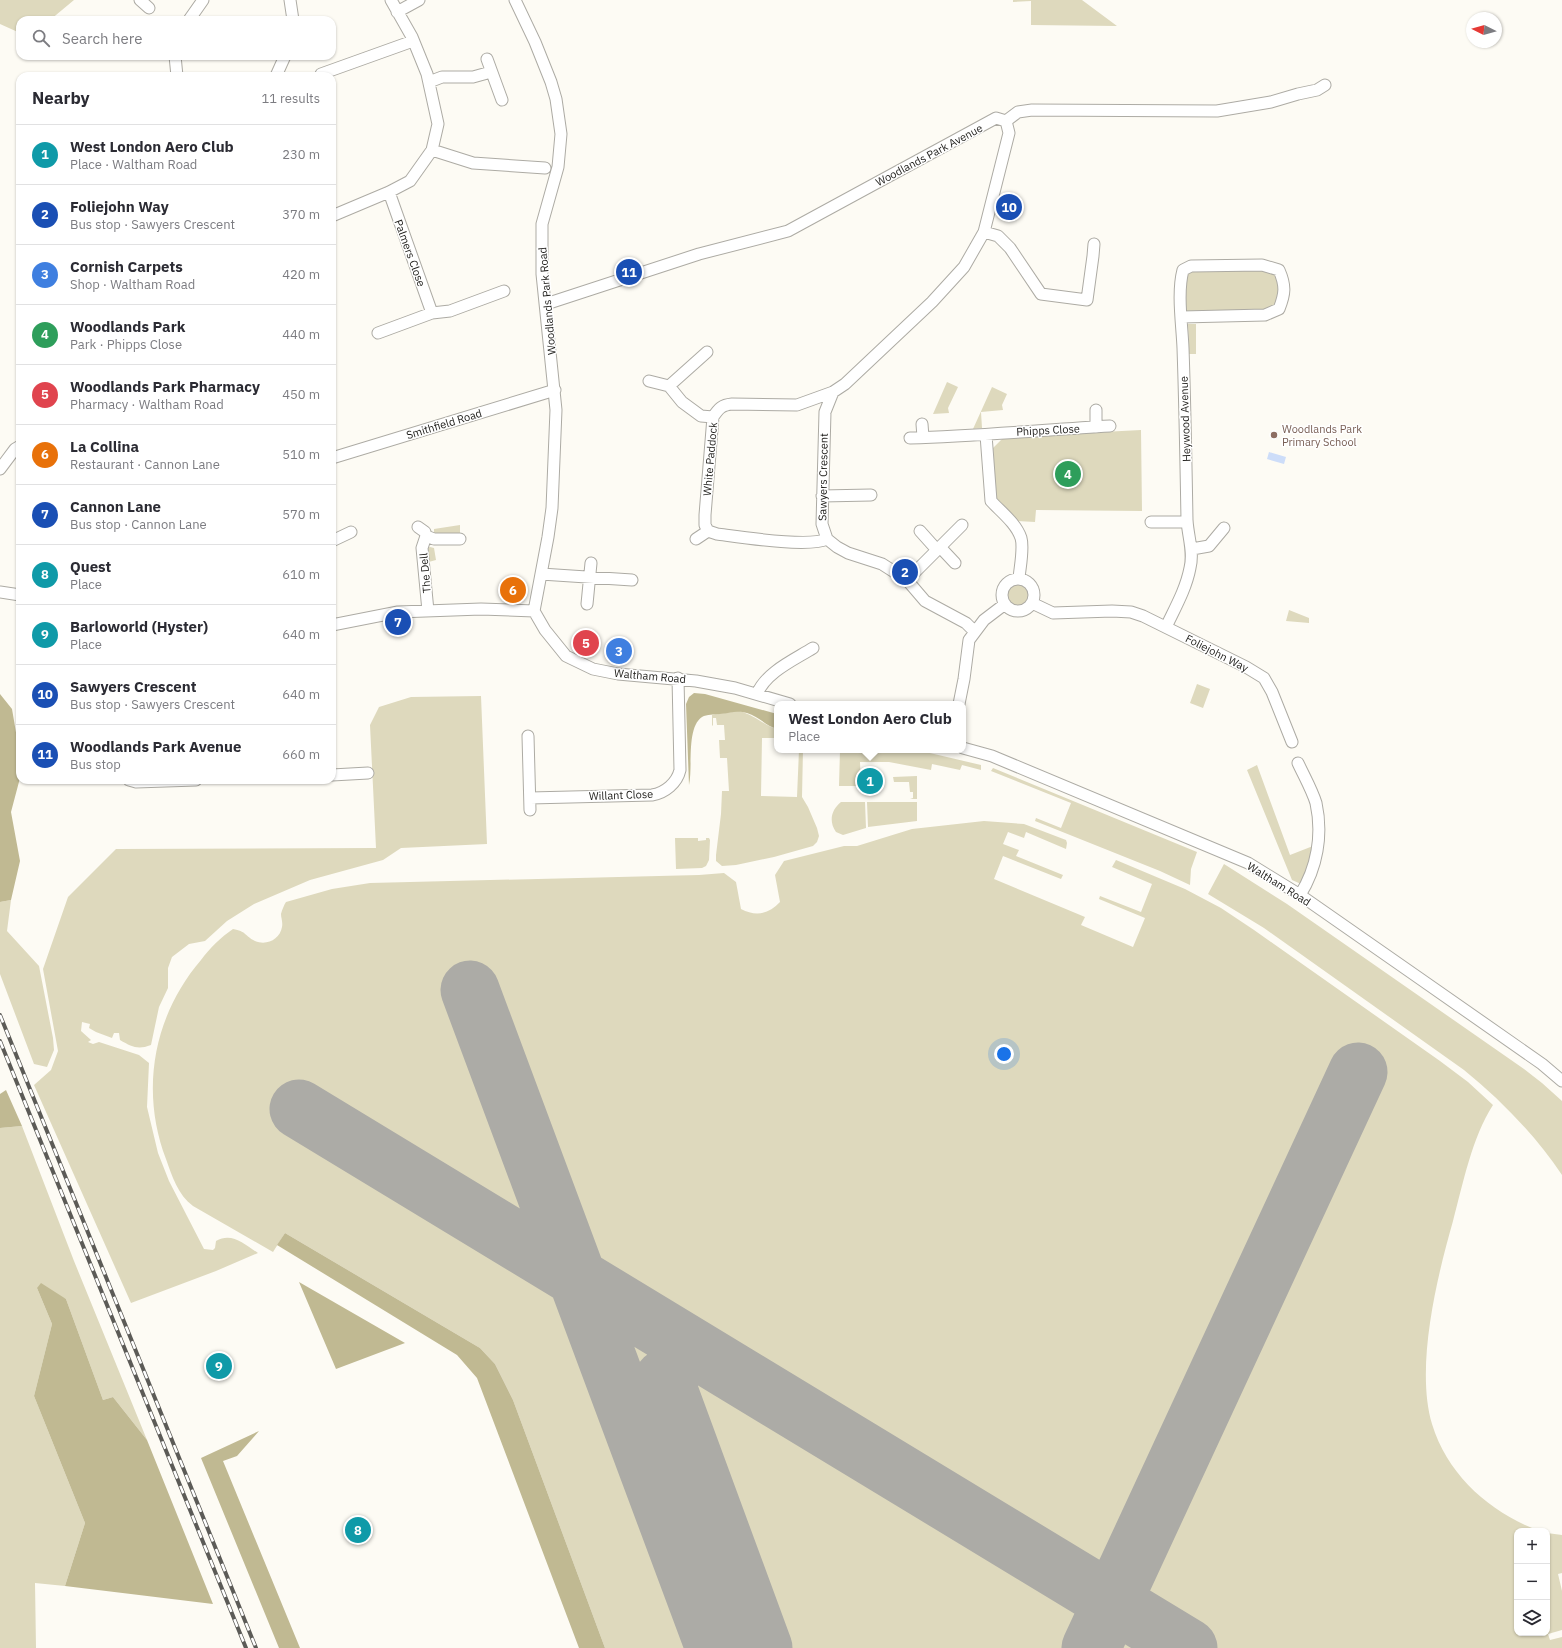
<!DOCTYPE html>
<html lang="en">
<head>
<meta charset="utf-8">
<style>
  body { margin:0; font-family:"IBM Plex Sans",sans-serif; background:#f2f2f3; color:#2b2b33 }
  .controls { position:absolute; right:12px; bottom:12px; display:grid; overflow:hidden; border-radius:8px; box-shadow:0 1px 3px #0004 }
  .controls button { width:36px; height:36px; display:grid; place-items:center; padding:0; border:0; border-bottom:1px solid #e1e1e2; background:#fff; color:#2b2b33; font:20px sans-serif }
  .compass { position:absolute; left:1466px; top:12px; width:36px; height:36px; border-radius:50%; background:#fff; box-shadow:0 1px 3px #0004; rotate:275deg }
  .you { position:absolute; left:1004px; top:1054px; width:14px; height:14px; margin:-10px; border:3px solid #fff; border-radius:50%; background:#1a73e8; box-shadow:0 0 0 6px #1a73e833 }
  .badge { display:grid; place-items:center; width:26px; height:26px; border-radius:50%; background:#b45309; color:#fff; font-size:13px; font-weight:700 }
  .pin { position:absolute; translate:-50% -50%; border:2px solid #fff; box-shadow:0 1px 4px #0006 }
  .popup { position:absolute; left:774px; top:701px; width:192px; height:52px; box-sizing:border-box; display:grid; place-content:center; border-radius:8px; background:#fff; filter:drop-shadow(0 1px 3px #0005); font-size:13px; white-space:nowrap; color:#7c7c81 }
  .popup b { font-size:15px; color:#2b2b33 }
  .popup::after { content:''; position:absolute; left:50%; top:100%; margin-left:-8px; border:8px solid transparent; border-top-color:#fff }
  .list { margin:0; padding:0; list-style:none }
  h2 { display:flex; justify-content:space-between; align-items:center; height:52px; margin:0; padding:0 16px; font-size:17px }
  h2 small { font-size:13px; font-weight:400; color:#7c7c81 }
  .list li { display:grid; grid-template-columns:26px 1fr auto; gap:12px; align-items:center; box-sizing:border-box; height:60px; padding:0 16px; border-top:1px solid #e1e1e2 }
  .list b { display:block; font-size:15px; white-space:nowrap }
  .list p { margin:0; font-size:13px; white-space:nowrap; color:#7c7c81 }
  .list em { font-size:13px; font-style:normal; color:#7c7c81 }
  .icon { flex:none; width:22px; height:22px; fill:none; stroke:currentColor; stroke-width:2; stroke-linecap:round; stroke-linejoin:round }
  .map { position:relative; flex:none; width:1562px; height:1648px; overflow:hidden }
  .search { position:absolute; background:#fff; box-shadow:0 1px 3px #0004; left:16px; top:16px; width:320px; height:44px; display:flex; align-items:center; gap:10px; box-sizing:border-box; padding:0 14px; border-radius:12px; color:#7c7c81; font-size:15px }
  .panel { position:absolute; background:#fff; box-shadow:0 1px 3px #0004; left:16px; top:72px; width:320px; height:712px; border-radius:12px }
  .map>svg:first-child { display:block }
  .green { fill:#ded9bd }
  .forest { fill:#c0b992 }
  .water { fill:#cdddf9 }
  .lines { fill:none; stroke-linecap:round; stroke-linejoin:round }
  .runway { stroke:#acaba6; stroke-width:59 }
  .minor-casing { stroke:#adaba4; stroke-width:13 }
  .minor { stroke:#fff; stroke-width:11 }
  .rail-casing { stroke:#5c5b57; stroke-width:4 }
  .rail { stroke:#fff; stroke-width:2.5; stroke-dasharray:8; stroke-linecap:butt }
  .education-dot { fill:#8d6e63; stroke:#fff; stroke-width:1.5 }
  .labels { text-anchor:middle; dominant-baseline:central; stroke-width:3; stroke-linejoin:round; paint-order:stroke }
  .street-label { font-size:11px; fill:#1d1c19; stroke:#fff }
  .education-label { font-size:11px; fill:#785e54; stroke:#fff; text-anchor:start }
</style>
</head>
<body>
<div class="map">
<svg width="1562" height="1648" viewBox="0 0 1562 1648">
  <rect width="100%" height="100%" fill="#fdfbf4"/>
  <path class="green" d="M0 0H74L50 20H20V33L0 24Z
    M1013 0H1082L1117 26 1031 25V1L1013 2Z
    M1264 269 1274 274 1279 283V296L1275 304 1267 310 1186 311 1185 277 1190 272Z
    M1188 324H1196V354H1189Z
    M947 382 958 387 948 408 949 413 933 414Z
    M992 387 1007 394 1002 405 1003 410 981 412 982 428 973 429Z
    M1141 430 1142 511 1036 510 1035 522 1017 521 996 500 993 448 1004 437Z
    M460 525V539H434V529Z
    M430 547 434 548 436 560 425 563 426 548Z
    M1005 595a13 13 0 1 1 26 0a13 13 0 1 1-26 0Z
    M1289 610 1309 618V623L1286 621Z
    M1197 684 1210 689 1203 708 1190 703Z
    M481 696 487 844 401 848 383 860 310 880 254 904 227 921 205 941 189 944 172 957 168 968V988L159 1007 151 1045C138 1050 132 1047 120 1040L119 1033H114L112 1038 96 1032 89 1028 90 1024 82 1022 81 1031 91 1040 88 1042 93 1044 99 1042 139 1055 149 1063 147 1107 158 1153 169 1181 204 1249 213 1250 215 1248 216 1241C232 1232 244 1244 258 1253L216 1271 131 1303 34 1085 51 1070 58 1051 43 969 68 897 116 849 376 848 370 725 379 707 411 697Z
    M739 711C755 715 763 725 777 729V738H762L761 796 797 797 799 750H803L802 797 808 807 817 828 819 836 817 842 813 846 774 857 736 865 722 866 716 861V855L721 814 722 791H729L727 758H720L719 740H725L724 725H717L716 718H713V726L712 725V715Z
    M840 750H917L981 765V770L962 765 960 770 932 764 931 770 889 762H860L861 786H839Z
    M1257 765 1290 855 1313 846 1312 858 1301 884 1292 880 1247 770Z
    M993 768 1197 852 1191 869 1190 885 1160 871 1035 821 1036 818 1061 828 1071 803 991 771Z
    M917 776V799H910L913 798V792H910L909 782H894L893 777Z
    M841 802H865L866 828 843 835 836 832C828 821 832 809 841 802Z
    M867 802H917V821L868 827Z
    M984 821 1024 824 1066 840 1067 843 1066 849 1026 832 1024 838 1008 832 1003 844 1019 850 1016 856 1063 875 1061 879 1003 856 994 879 1085 917 1081 925 1133 947 1145 918 1099 899 1100 896 1141 912 1152 884 1112 867 1116 860 1185 889 1221 908 1254 930 1440 1061 1468 1082 1493 1105C1472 1137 1463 1184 1453 1221 1437 1277 1415 1367 1432 1424 1448 1476 1490 1512 1539 1531H1517V1633H1547V1533L1562 1535V1573L1558 1574 1562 1591V1630L1548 1634 1550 1640 1562 1637V1648H605L513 1400 495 1364 480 1348 285 1233 273 1252 193 1206C178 1195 172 1176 166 1159 140 1091 153 1016 201 960 210 948 221 937 233 929 246 931 245 936 255 941 267 946 280 939 282 927 283 922 281 918 281 914 282 910 284 905 286 902L332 889 370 883 699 875 724 873 736 882 741 909C756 917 769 914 780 902L775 875 784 861 844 846H857L912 829Z
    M675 838H698V841L706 840V838H709L710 840 709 860 706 866 702 868 676 869Z
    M1224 864 1287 904 1524 1069 1542 1083 1562 1101V1175C1535 1135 1501 1100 1464 1070L1264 928 1208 894Z
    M11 900 7 931 39 966 53 1038 54 1050 47 1067 34 1064 0 974V902Z
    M22 1126 74 1261 147 1440 113 1397 103 1400 66 1299 37 1288 52 1324 34 1396 85 1523 65 1586 35 1583 36 1648H0V1128Z"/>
  <path class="forest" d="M694 693 705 694 777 714V729C766 726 758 716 747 713 737 710 730 713 720 714 714 715 707 714 702 717 686 728 693 767 689 785L686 704 689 697Z
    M0 694 12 709 20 756V778L11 812 20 861 11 900 0 902Z
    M6 1090 22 1126 0 1128V1094Z
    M285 1233 480 1348 495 1364 513 1400 605 1648H579L477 1378 457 1355 277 1245Z
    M299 1282 405 1343 336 1369Z
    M41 1283 66 1299 103 1400 113 1397 147 1440 213 1604 65 1586 85 1523 34 1396 52 1324 37 1288Z
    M259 1431 237 1456 223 1461 300 1648H279L201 1458Z"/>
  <path class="water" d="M1269 452 1286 457 1284 464 1267 459Z"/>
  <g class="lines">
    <path class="runway" d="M470 990 715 1648
      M299 1109 1188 1648
      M664 1379 763 1648
      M1091 1648 1358 1072"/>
    <g class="minor-casing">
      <path id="minor" d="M140 0 149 8
        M290 0 293 20
        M515 0 535 42 551 82 556 99 561 134 558 167 542 224V274L556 410 552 508 548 537 534 611
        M397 12 419 0
        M189 20 203 0
        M175 56 177 76
        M487 59 502 100
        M321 74 413 41
        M276 76 285 56
        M429 82 442 77H473L491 72
        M1006 121 1018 112 1032 110 1217 111 1271 102 1298 94 1317 90 1325 85
        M432 150 473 163 545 168
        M389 192 432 313
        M332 216 389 192 410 181 432 150 438 124 427 74 412 37 391 0
        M984 232 998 236 1010 248 1041 294 1087 300 1093 256 1094 244
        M546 304 699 254 788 231 996 118 1006 121 1009 133 984 232 964 267 932 302 845 384 833 392 825 412 822 524 827 539 837 547 848 553 882 564 907 580 925 601 966 623 974 631
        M378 333 432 313 450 311 504 291
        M649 381 669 386 682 402 701 416 713 417
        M669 386 707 352
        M1096 410V427
        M922 424 923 437
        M986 435 991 501C1001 512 1016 523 1021 538 1024 548 1020 567 1019 578
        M910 438C977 436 1043 430 1110 426
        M332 458 555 390
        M0 469 15 449 20 446
        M822 496 871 495
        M1151 522H1187
        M418 527 425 532 426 536
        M920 531 937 550
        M696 539 708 531
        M827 539C809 548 740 537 717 534L708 531 705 525V515L713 417C719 408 722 405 732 404L797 405 833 392
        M332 541 351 532
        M940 547 955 563
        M1192 549 1209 546 1224 528
        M541 574 632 580
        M1002 595a16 16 0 1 1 32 0a16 16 0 1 1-32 0Z
        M907 580 962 525
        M0 592 20 595
        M1032 603 1053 613 1112 611 1131 612 1143 616 1246 667 1264 678 1272 692 1292 742
        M587 604 591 563
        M428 611 422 548 426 536 434 539H460
        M534 611 545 630 566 656 593 669 618 674 696 681 735 688 790 704
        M332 625 398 612 481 609 534 611
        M1166 627C1175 608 1186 589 1190 568 1194 552 1188 537 1187 520 1186 463 1185 405 1183 348 1182 324 1177 293 1183 270L1191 266 1262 265 1279 270C1286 286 1285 294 1279 309L1265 315 1182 317
        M757 694C766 672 794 660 813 648
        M959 704 964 679 969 640 984 620 1005 604
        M528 736 530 810
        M963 748 992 756 1248 863 1300 895 1419 978 1542 1064 1562 1081
        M1298 763C1304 776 1312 790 1316 803 1323 835 1317 868 1300 895
        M332 775 368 773
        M129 780 136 782 196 780
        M530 798 652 795C665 793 677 783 680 770L678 678"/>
    </g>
    <use href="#minor" class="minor"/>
    <g class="rail-casing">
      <path id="rail" d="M0 1015 256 1648
        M0 1041 246 1648"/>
    </g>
    <use href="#rail" class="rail"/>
  </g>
  <circle class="education-dot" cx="1274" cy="435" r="4"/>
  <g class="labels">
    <g class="street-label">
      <text transform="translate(929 155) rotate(-28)">Woodlands Park Avenue</text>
      <text transform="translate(410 253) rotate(70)">Palmers Close</text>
      <text transform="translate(547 301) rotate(-95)">Woodlands Park Road</text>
      <text transform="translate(1185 419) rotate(-92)">Heywood Avenue</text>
      <text transform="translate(444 424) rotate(-17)">Smithfield Road</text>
      <text transform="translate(1048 430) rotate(-3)">Phipps Close</text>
      <text transform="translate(710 459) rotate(-85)">White Paddock</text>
      <text transform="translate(823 477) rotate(-89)">Sawyers Crescent</text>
      <text transform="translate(425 573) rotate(-95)">The Dell</text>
      <text transform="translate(1217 653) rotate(27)">Foliejohn Way</text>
      <text transform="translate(650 676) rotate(5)">Waltham Road</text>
      <text transform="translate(621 795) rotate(-2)">Willant Close</text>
      <text transform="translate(1279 884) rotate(32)">Waltham Road</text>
    </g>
    <g class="education-label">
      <text x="1282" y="429">Woodlands Park<tspan x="1282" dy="13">Primary School</tspan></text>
    </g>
  </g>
</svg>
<div class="controls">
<button>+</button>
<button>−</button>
<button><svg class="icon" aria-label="layers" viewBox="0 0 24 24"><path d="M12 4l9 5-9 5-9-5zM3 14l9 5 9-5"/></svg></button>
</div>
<svg class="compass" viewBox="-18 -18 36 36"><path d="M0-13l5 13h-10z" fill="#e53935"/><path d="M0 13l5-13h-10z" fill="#7c7c81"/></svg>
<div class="you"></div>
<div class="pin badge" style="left:870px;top:781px;background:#0f9aa8">1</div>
<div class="popup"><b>West London Aero Club</b>Place</div>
<div class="pin badge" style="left:905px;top:572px;background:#1a4fb4">2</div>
<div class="pin badge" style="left:619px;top:651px;background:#3f7fe0">3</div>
<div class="pin badge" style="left:1068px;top:474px;background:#2e9e5b">4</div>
<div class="pin badge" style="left:586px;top:643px;background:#e0444e">5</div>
<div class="pin badge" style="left:513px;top:590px;background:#e8710a">6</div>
<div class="pin badge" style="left:398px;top:622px;background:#1a4fb4">7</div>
<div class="pin badge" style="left:358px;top:1530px;background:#0f9aa8">8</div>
<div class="pin badge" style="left:219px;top:1366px;background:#0f9aa8">9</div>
<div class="pin badge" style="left:1009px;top:207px;background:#1a4fb4">10</div>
<div class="pin badge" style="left:629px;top:272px;background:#1a4fb4">11</div>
<div class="search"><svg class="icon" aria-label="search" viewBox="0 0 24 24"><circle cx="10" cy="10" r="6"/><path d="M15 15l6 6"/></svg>Search here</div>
<section class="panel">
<h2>Nearby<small>11 results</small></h2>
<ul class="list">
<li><span class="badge" style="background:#0f9aa8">1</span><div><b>West London Aero Club</b><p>Place · Waltham Road</p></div><em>230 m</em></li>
<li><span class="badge" style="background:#1a4fb4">2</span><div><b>Foliejohn Way</b><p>Bus stop · Sawyers Crescent</p></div><em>370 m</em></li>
<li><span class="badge" style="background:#3f7fe0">3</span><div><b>Cornish Carpets</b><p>Shop · Waltham Road</p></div><em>420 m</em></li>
<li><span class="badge" style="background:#2e9e5b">4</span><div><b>Woodlands Park</b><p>Park · Phipps Close</p></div><em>440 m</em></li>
<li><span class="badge" style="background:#e0444e">5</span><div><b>Woodlands Park Pharmacy</b><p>Pharmacy · Waltham Road</p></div><em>450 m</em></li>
<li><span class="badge" style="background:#e8710a">6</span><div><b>La Collina</b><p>Restaurant · Cannon Lane</p></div><em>510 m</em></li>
<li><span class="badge" style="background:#1a4fb4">7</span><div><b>Cannon Lane</b><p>Bus stop · Cannon Lane</p></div><em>570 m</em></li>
<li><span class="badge" style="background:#0f9aa8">8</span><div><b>Quest</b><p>Place</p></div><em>610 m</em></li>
<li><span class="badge" style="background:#0f9aa8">9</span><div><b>Barloworld (Hyster)</b><p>Place</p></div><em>640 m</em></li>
<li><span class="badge" style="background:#1a4fb4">10</span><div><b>Sawyers Crescent</b><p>Bus stop · Sawyers Crescent</p></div><em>640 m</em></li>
<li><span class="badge" style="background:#1a4fb4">11</span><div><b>Woodlands Park Avenue</b><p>Bus stop</p></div><em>660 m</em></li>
</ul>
</section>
</div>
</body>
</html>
